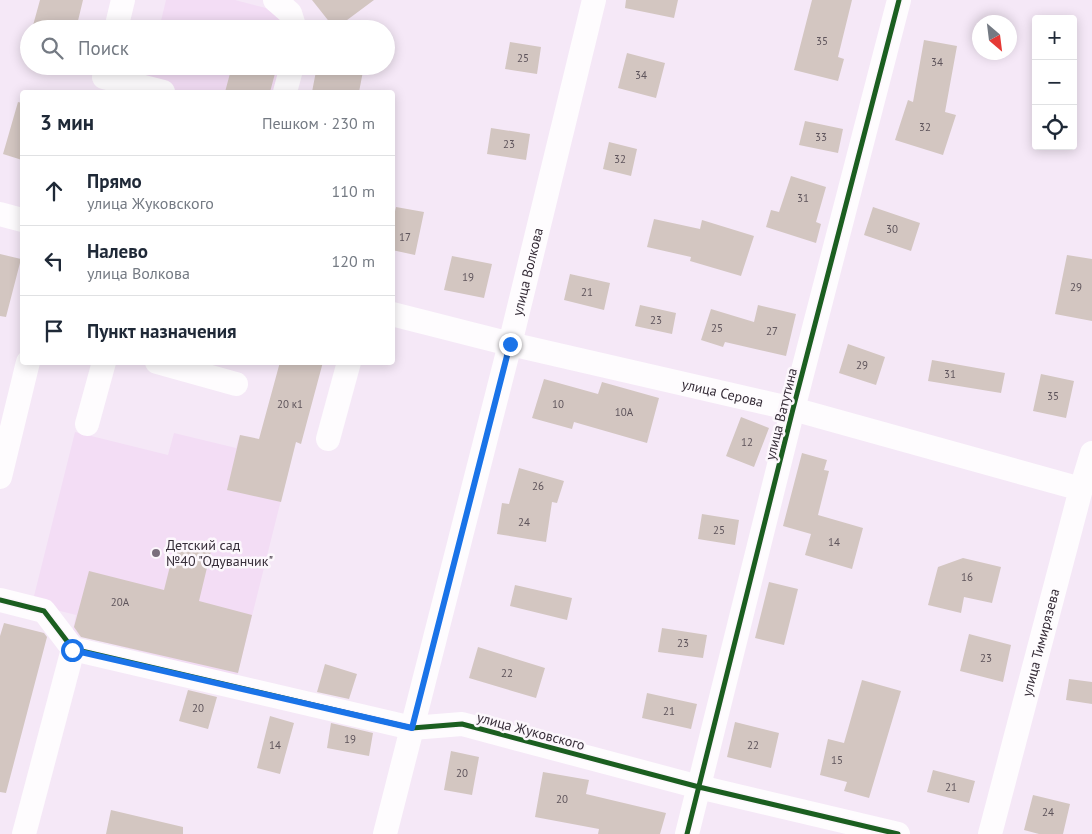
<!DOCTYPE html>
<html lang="ru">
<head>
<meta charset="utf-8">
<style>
  body { margin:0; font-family:"PT Sans",sans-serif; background:#f6f6f7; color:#1f2937 }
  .controls { position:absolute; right:15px; top:15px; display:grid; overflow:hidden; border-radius:5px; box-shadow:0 2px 12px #0003 }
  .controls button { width:45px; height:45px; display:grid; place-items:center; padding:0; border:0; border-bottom:1px solid #e0e1e3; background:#fff; color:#1f2937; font:25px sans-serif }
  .compass { position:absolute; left:972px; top:15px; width:45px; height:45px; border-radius:50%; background:#fff; box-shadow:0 2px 12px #0003; rotate:152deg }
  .stop { position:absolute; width:15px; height:15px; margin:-11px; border:4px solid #1a73e8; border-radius:50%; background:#fff }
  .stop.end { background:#1a73e8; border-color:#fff; box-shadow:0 1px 5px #0008 }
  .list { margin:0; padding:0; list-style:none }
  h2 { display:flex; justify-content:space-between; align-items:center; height:65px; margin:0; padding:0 20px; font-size:21px }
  h2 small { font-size:16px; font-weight:400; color:#747a83 }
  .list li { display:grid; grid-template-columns:32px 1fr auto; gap:15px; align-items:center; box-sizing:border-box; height:70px; padding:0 20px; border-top:1px solid #e0e1e3 }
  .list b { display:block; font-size:19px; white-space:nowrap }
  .list p { margin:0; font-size:16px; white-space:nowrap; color:#747a83 }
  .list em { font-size:16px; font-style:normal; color:#747a83 }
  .icon { flex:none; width:28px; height:28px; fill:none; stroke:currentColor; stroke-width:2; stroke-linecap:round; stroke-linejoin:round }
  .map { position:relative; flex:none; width:1092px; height:834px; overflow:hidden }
  .search { position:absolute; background:#fff; box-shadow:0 2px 12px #0003; left:20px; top:20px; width:375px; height:55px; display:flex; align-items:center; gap:12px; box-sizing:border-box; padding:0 18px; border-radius:28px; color:#747a83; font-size:19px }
  .panel { position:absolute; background:#fff; box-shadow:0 2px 12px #0003; left:20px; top:90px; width:375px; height:275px; border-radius:5px }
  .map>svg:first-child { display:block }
  .built { fill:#f3ddf5 }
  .building { fill:#d3c6c1 }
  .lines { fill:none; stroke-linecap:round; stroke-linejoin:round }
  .minor { stroke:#fefcfe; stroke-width:24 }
  .cycleway-casing { stroke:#fcf7fc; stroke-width:8 }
  .cycleway { stroke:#1b5e20; stroke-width:5 }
  .route { stroke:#1a73e8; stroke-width:6 }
  .poi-dot { fill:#7a6f7c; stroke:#fcf7fc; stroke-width:2 }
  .labels { text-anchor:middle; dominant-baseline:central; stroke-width:5; stroke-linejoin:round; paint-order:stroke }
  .number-label { font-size:11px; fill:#5e545b }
  .street-label { font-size:14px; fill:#372e39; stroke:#fcf7fc }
  .poi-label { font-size:14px; fill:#372e39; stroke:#fcf7fc; text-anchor:start }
</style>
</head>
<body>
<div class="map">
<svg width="1092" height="834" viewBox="0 0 1092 834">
  <rect width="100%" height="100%" fill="#f5e8f7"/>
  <path class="built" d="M166 0H235L266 8 284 21 286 29H159Z
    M149 66H283L276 92H142Z
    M75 432 168 455 174 433 236 448 240 435 294 448 237 676 72 634 76 615 32 604Z"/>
  <path class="building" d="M40 0H83L76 29H32Z
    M312 0H374L335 29Z
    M626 0H678L674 18 625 8Z
    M812 0H852L838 57 844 59 838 81 794 70Z
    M924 40 957 46 945 112 956 115 943 155 895 140 908 100 913 102Z
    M510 42 541 47 537 74 505 69Z
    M627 53 665 63 656 98 618 88Z
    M232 66H277L270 92H225Z
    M317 66H364L359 92H312Z
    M18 102 22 103V160L3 154Z
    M805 121 843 129 838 153 799 145Z
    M491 128 530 134 526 160 487 154Z
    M609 142 637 149 631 176 603 169Z
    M791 176 826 187 816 222 821 224 816 243 766 227 771 210 779 212Z
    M396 207 424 212 415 255 392 250V224Z
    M873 207 920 223 911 251 864 235Z
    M654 219 700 229 702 220 754 236 741 276 690 261 691 257 647 247Z
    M0 254 21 259 6 317 0 316Z
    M1067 255 1092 259V321L1055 314Z
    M452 256 492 264 484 298 444 290Z
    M570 274 610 283 604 310 564 300Z
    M640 305 676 313 672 334 635 326Z
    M758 305 796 314 786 356 725 342 723 347 701 340 711 309 754 322Z
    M848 344 885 357 876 385 839 373Z
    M932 360 1005 373 1001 393 928 381Z
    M280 362H323L301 444 296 442 281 502 227 490 240 435 259 439Z
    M1041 374 1074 381 1066 418 1033 411Z
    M544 379 598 394 602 382 659 398 647 443 574 422 572 429 532 418Z
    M741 417 769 428 754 467 726 456Z
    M802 453 827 460 824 470 829 471 818 515 863 528 852 569 805 555 811 534 783 526Z
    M519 468 564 481 557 503 552 502 546 542 497 534 502 503 509 504Z
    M702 514 739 520 735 545 698 539Z
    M176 542 211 551 199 601 252 615 238 673 81 637 74 627 89 571 164 590Z
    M963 558 1001 567 992 603 964 597 961 613 928 605 938 567Z
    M769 582 798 589 784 645 755 638Z
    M515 585 572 598 567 620 510 606Z
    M4 623 44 633 47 637 6 793 0 792V636Z
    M662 628 707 635 703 658 658 652Z
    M969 634 1011 645 1003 682 960 671Z
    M478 647 545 668 536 698 469 678Z
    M325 664 357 674 349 699 317 692Z
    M1069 679 1092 682V704L1066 700Z
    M862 680 901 691 869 798 844 791 847 782 820 775 828 739 844 743Z
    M188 690 217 697 208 729 179 721Z
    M647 693 697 704 691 729 642 718Z
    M270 716 294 723 280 774 257 768Z
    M735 722 779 733 771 768 727 757Z
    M331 723 373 733 369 756 327 748Z
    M451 751 479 757 472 795 444 790Z
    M933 770 975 781 969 803 927 792Z
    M543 772 589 780 586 794 666 813 660 834H598L599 829 535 817Z
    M1033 795 1070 804 1063 834H1039L1024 830Z
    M111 810 183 827V834H106Z"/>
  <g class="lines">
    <g class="minor">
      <path d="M275 0 290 13 295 29"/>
      <path d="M116 29 123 0"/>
      <path d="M104 77 163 92"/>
      <path d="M285 92 292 66"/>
      <path d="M0 214 22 220"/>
      <path id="s1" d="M392 314 510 344 793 409 1081 489"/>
      <path d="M157 362 236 384"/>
      <path d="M87 424 104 362"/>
      <path d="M328 439 349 362"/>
      <path d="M0 477 28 362"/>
      <path d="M0 600 44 611 73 649 412 728 462 724 699 787 898 834"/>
      <path d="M24 834 73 649"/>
      <path id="s2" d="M385 834 510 344 594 0"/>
      <path d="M687 834 793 409 899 0"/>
      <path id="s3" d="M990 834 1081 489 1092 453"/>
    </g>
    <g class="cycleway-casing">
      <path id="cycleway" d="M0 600 44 611 73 649 412 728 462 724 699 787 898 834
        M687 834 793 409 899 0"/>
    </g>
    <use href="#cycleway" class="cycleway"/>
  </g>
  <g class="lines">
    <path class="route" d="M72 650 412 728 510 344"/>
  </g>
  <circle class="poi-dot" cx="156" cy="553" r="5"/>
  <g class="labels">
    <g class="number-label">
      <text x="822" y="41">35</text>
      <text x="523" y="58">25</text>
      <text x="937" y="62">34</text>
      <text x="641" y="75">34</text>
      <text x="925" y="127">32</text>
      <text x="821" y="137">33</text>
      <text x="509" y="144">23</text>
      <text x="620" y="159">32</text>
      <text x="803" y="198">31</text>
      <text x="892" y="229">30</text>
      <text x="405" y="237">17</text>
      <text x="468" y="277">19</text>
      <text x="1076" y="287">29</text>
      <text x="587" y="292">21</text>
      <text x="656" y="320">23</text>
      <text x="717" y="328">25</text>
      <text x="772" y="331">27</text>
      <text x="862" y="365">29</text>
      <text x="950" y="374">31</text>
      <text x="1053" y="396">35</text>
      <text x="290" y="404">20 к1</text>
      <text x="558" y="404">10</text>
      <text x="624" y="412">10А</text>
      <text x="747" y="442">12</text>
      <text x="538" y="486">26</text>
      <text x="524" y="522">24</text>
      <text x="719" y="530">25</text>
      <text x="834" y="542">14</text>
      <text x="967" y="577">16</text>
      <text x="120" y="602">20А</text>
      <text x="683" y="643">23</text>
      <text x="986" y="658">23</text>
      <text x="507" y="673">22</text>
      <text x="198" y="708">20</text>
      <text x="669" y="711">21</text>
      <text x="350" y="739">19</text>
      <text x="275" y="745">14</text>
      <text x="753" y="745">22</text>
      <text x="837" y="760">15</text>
      <text x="462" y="773">20</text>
      <text x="951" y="787">21</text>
      <text x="562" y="799">20</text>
      <text x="1048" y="812">24</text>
    </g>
    <g class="street-label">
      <text stroke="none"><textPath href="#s2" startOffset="580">улица Волкова</textPath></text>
      <text stroke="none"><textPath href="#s1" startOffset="340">улица Серова</textPath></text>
      <text transform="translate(781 414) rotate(-76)">улица Ватутина</text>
      <text stroke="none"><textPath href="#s3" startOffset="198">улица Тимирязева</textPath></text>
      <text transform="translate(531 731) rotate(15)">улица Жуковского</text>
    </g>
    <g class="poi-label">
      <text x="166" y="545">Детский сад<tspan x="166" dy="16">№40 "Одуванчик"</tspan></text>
    </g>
  </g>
</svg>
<div class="controls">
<button>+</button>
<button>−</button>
<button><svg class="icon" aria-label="locate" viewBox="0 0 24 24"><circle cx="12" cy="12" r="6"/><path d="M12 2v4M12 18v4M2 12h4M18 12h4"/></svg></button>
</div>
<svg class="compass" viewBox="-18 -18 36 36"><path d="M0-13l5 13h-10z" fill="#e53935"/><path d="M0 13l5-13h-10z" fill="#747a83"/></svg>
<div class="stop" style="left:72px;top:650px"></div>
<div class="stop end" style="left:510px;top:344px"></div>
<div class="search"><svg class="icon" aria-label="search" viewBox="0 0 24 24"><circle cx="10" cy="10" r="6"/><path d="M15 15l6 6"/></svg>Поиск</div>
<section class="panel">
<h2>3 мин<small>Пешком · 230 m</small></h2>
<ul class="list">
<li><svg class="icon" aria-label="ahead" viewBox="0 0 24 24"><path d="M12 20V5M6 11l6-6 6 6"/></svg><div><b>Прямо</b><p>улица Жуковского</p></div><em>110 m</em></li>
<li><svg class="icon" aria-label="left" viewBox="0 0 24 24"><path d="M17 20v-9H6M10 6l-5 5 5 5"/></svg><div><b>Налево</b><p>улица Волкова</p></div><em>120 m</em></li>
<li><svg class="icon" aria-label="arrive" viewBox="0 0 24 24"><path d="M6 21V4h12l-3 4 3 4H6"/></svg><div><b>Пункт назначения</b></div></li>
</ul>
</section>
</div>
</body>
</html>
